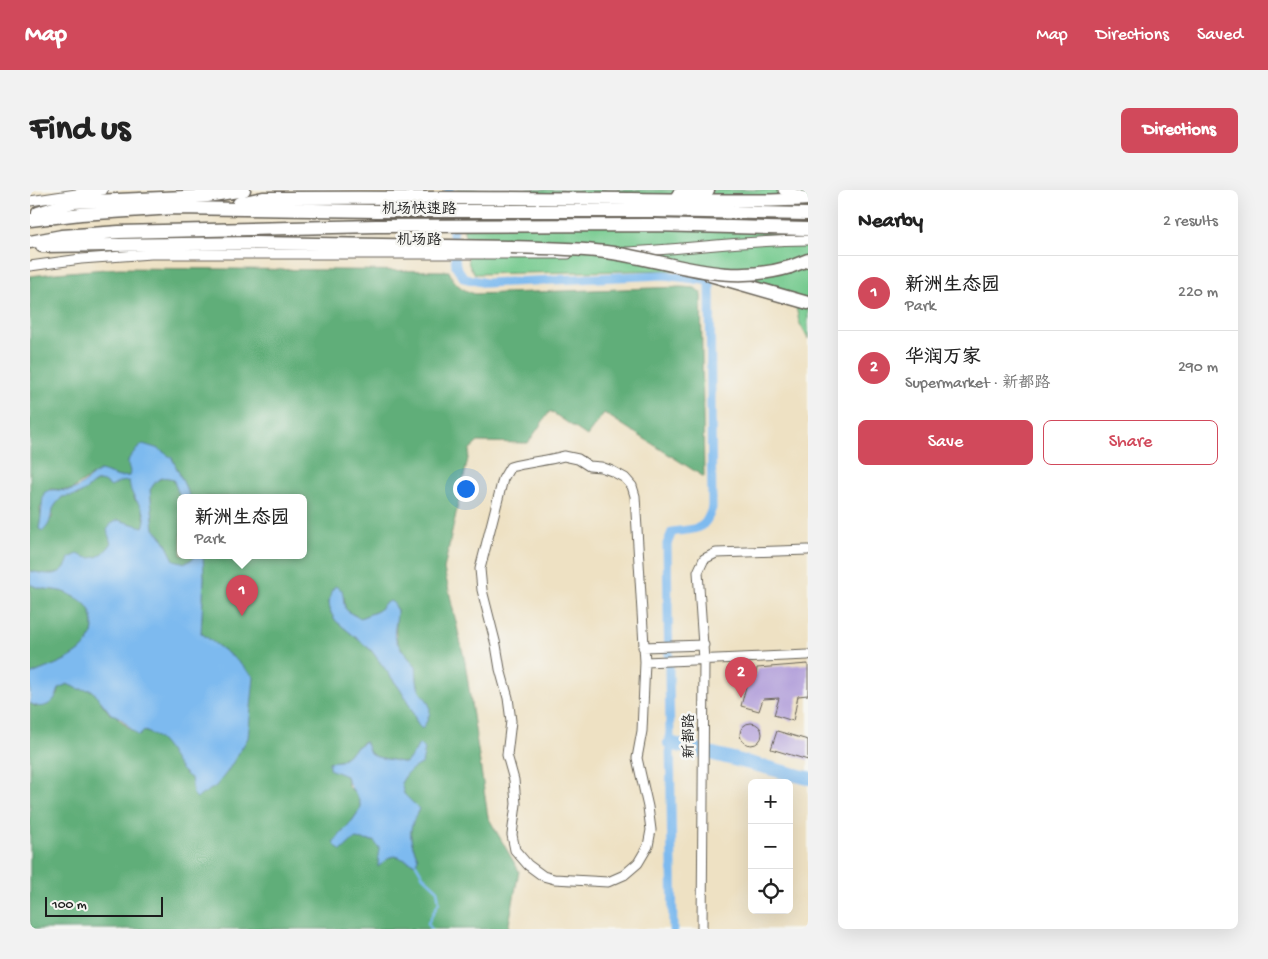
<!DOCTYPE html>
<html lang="en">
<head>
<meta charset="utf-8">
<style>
  body { margin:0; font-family:"Gochi Hand","LXGW WenKai TC",sans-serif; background:#f2f2f2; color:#222 }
  .controls { position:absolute; right:15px; bottom:15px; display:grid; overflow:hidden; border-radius:8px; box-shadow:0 5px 20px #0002 }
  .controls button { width:45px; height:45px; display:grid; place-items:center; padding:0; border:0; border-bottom:1px solid #e0e0e0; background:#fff; color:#222; font:25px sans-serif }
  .scale { position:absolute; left:15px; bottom:12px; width:118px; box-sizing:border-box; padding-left:5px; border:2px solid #1c1c1c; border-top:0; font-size:14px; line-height:18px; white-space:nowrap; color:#1c1c1c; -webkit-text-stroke:4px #f6f6f2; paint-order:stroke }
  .you { position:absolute; left:435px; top:298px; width:18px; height:18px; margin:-12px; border:4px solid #fff; border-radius:50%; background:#1a73e8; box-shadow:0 0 0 8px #1a73e833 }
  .badge { display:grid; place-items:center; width:32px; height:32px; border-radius:50%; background:#d1495b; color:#fff; font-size:16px; font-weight:700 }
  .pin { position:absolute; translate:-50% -41px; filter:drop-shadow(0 1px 2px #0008) }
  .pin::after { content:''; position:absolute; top:26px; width:18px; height:15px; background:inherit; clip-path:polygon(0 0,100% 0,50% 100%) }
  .popup { position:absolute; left:147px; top:304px; width:130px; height:65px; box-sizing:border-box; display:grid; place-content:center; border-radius:8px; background:#fff; filter:drop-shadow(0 1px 4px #0005); font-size:16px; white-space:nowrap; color:#767676 }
  .popup b { font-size:19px; color:#222 }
  .popup::after { content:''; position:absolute; left:50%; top:100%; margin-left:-10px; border:10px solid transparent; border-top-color:#fff }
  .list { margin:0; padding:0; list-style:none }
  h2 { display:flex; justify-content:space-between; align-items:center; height:65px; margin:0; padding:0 20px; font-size:21px }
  h2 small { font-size:16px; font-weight:400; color:#767676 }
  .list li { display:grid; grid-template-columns:32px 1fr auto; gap:15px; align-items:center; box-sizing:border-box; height:75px; padding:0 20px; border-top:1px solid #e0e0e0 }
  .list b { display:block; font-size:19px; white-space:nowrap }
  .list p { margin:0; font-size:16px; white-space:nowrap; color:#767676 }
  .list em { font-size:16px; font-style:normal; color:#767676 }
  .actions { display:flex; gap:10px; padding:15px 20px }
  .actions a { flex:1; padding:11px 0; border:1px solid #d1495b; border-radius:8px; text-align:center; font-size:18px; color:#d1495b }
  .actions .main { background:#d1495b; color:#fff }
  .icon { flex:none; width:28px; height:28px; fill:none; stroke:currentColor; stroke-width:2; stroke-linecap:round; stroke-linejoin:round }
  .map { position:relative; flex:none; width:778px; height:739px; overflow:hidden; border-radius:8px }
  header { display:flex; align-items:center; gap:30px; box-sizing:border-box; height:70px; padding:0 25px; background:#d1495b; color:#fff }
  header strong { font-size:24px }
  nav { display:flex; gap:28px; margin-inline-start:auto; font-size:18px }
  .intro { display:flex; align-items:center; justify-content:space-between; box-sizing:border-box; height:120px; padding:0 30px }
  h1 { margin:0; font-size:35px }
  .button { padding:12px 22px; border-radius:8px; background:#d1495b; color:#fff; font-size:18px; font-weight:700 }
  main { display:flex; gap:30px; padding:0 30px }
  aside { flex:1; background:#fff; border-radius:8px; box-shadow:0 5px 20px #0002 }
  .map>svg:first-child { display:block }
  .green { fill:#75ca8e; stroke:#487355 }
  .forest { fill:#60ae79; stroke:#3e654a; fill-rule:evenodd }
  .water { fill:#7dbaef; stroke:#4c6b86 }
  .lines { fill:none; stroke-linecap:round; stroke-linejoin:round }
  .stream { stroke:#7dbaef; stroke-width:2.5 }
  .canal { stroke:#7dbaef; stroke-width:9 }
  .river { stroke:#7dbaef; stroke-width:14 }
  .building { fill:#b3a0da }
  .minor-casing { stroke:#666156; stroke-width:11 }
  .highway-casing { stroke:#666156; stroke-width:15 }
  .minor { stroke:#fff; stroke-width:9 }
  .highway { stroke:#fff; stroke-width:12 }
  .highway-bridge-casing { stroke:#666156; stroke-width:15; stroke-linecap:butt }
  .highway-bridge { stroke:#fff; stroke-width:12 }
  .labels { text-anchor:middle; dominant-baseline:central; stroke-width:5; stroke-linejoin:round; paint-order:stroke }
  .street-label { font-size:15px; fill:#1c1c1c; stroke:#f6f6f2 }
</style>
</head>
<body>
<header>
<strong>Map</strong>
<nav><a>Map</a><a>Directions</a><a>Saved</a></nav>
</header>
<div class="intro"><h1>Find us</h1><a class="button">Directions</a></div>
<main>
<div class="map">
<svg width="778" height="739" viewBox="0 0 778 739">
  <rect width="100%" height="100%" fill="#f6f6f2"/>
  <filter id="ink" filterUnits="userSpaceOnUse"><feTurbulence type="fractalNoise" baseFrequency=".02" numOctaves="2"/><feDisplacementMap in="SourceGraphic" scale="10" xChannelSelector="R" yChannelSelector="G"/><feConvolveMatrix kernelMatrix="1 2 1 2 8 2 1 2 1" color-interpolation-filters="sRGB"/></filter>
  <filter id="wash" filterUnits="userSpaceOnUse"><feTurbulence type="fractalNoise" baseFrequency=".0096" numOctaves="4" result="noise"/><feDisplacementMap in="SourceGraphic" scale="20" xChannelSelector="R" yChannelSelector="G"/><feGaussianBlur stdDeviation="1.12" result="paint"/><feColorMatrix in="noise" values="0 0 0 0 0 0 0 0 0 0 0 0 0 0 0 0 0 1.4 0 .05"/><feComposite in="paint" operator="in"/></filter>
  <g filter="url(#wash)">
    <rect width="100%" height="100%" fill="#eee1c3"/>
    <path class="green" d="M428 0H778V149L769 132 765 111 690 79 445 84 439 75Z"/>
    <path class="forest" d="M89 78 419 81C424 94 432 100 445 104L651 97 665 98 671 103 674 287 574 223 557 246 520 221 498 253 448 252 440 259 414 379 435 472 458 627 489 681 478 739H0V513L6 517 28 505 29 498 37 494 49 499 62 500 80 524 85 525 102 541C109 541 116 541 122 544 135 549 148 573 155 584L205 469 171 443 174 388 173 365H273V307H160L142 268 98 274 101 281 99 286 89 287 70 281 61 286 41 300 20 299 10 318 11 329 9 338 22 328 23 318 32 306 49 305 59 296 69 291H99L105 310 112 316 115 331 113 337 80 348 81 354 76 361 66 368 37 376 32 381 19 386 0 381V86L26 83ZM301 402 314 407 315 418 320 423 330 428 348 421 355 413 367 418C365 451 363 451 386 476 387 482 386 489 388 495 391 515 408 518 392 538L388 535 379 514 370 499 341 460 306 431 301 423 299 413ZM334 551 340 563 347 567 376 573 384 563 389 554 383 577 377 583 371 593 374 604 389 619C378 640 378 646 388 668L365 666 360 667C355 663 348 653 343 651 331 646 315 651 303 653L322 631 331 618 328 606 318 596 316 586 299 572 310 571Z
      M135 287 143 289 151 309V365H165V367L156 373 144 371 134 350 124 339 120 300 126 291Z
      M0 394C11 401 25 398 37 403 52 410 61 415 63 432 66 465 23 474 0 485Z"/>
    <path class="water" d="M113 254 129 259 142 268 160 307H151V309L143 289C130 285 127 289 120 300L124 339 134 350 144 370 156 373 165 367V365H173L174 388 171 443 205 469 224 487 218 548 197 582 186 596 167 608 163 604 161 588C141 576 141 549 114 541L109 546C99 539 93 526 81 524L62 500 49 499 37 494 29 498C26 513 13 522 0 513V485C23 474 66 465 63 432 61 415 52 410 37 403 24 398 11 401 0 394V381C16 384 33 390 39 368L48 364C62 372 72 367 81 354L77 340 81 334 88 330 113 337C120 321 107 315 102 303 100 299 100 295 99 291L89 292 81 297C65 283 63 298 49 304 45 306 37 306 32 307 30 310 26 313 24 317 19 326 23 332 13 341L9 339C12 326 11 315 14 303 23 296 32 303 42 300 52 297 60 286 70 281L89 287 99 286C101 280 99 280 98 274 97 266 108 259 113 254Z
      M305 396 312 400C316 418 310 419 330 428L348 421 355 413 360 411C374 418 362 436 365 447 369 459 378 467 386 476 387 482 386 489 388 496 389 504 395 506 398 512 403 521 397 532 392 539L388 535 379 514 370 499 341 460 306 431 301 423 299 413 301 402Z
      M335 551 340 563 347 567 376 573 384 563 389 554 395 559 392 574C381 578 377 583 371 593L374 604 389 619C378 640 378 647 388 668L386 674 365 666 360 667 348 677 349 658 344 651 324 649 311 661 303 653 322 631 331 618C328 602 320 601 316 586L299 579V572L310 571Z"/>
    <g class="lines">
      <path class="stream" d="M386 674 393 686 407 699 409 712 398 733 401 739"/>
      <path class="canal" d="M419 0 426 76 434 88 456 93 634 85 680 91 682 318C674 343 666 338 642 342L637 354 643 739"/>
      <path class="river" d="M640 553 778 588"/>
    </g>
    <g id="blocks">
      <path class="building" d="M778 474V505L768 506 763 531 744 525 749 508 733 509 729 521 711 516 719 485 726 484 727 478Z
        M710 544a11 11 0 1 1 22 0a11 11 0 1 1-22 0Z
        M747 541 778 550V570L741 559Z"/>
    </g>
  </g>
  <g filter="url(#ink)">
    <use href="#blocks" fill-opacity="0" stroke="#666156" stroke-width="1"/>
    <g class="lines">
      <g class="minor-casing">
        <path id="minor" d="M753 0 775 7
          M0 11 73 0
          M596 62C657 59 717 50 778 50
          M0 76 51 69 121 64H538
          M534 266 548 269 559 276 571 277 582 281 595 288 602 296 605 306 615 472 612 541 607 568 618 617 621 640 618 656 608 673 594 685 578 692 524 689 513 686 498 675 485 660 482 645 486 614 484 590 477 565 481 531 478 508 470 479 466 455 452 400 450 379 473 289 480 277C498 272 516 271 534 266Z
          M613 457 674 455
          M615 472 778 465
          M672 739 674 470 668 382 674 369 686 363 778 360"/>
      </g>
      <g class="highway-casing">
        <path id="highway" d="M648 5 678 0
          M209 13 233 8C356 7 478 8 600 9 660 9 719 13 778 9
          M8 23 43 12 177 6 214 0
          M0 30 51 24 144 18 347 21H623L778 24
          M0 52 32 46 89 42 346 36 622 35 778 39
          M12 56 224 53 480 57
          M760 77 778 70
          M680 85 778 113"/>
      </g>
      <use href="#minor" class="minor"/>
      <use href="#highway" class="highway"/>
      <g class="highway-bridge-casing">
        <path id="highway-bridge" d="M480 57C514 58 550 58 583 63 646 73 697 96 760 77"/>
      </g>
      <use href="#highway-bridge" class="highway-bridge"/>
    </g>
  </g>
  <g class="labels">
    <g class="street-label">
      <text x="389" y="20">机场快速路</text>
      <text x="389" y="51">机场路</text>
      <text transform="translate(660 546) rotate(-90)">新都路</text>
    </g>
  </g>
</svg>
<div class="controls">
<button>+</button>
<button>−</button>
<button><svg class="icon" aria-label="locate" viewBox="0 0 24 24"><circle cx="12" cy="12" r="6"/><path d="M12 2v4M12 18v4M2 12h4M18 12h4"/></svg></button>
</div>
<div class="scale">100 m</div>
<div class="you"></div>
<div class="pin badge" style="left:212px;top:426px">1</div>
<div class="popup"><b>新洲生态园</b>Park</div>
<div class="pin badge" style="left:711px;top:508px">2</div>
</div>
<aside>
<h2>Nearby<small>2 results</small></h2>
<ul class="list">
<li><span class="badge">1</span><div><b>新洲生态园</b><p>Park</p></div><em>220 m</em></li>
<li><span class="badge">2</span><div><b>华润万家</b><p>Supermarket · 新都路</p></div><em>290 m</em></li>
</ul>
<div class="actions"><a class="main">Save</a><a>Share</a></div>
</aside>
</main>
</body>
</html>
